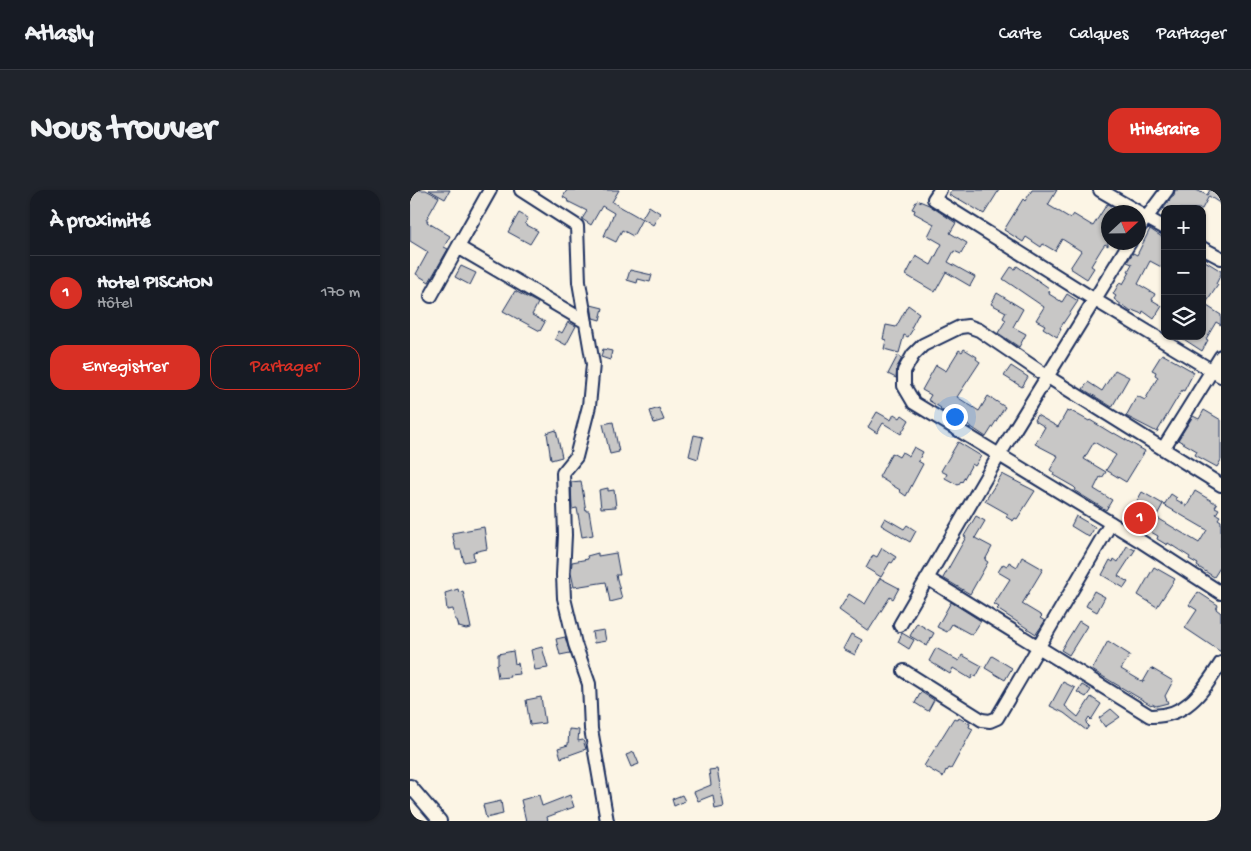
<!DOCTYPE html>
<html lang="fr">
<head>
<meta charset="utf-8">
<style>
  body { margin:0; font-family:"Gochi Hand",sans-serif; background:#20242c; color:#f1f3f6 }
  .controls { position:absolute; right:15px; top:15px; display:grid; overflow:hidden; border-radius:10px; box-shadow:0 1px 4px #0004 }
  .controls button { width:45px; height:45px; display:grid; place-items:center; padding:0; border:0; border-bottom:1px solid #363941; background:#171b24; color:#f1f3f6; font:25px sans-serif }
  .compass { position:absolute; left:691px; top:15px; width:45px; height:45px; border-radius:50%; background:#171b24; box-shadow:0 1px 4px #0004; rotate:68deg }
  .you { position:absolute; left:544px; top:226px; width:18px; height:18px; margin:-12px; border:4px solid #fff; border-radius:50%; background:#1a73e8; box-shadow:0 0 0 8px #1a73e833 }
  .badge { display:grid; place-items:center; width:32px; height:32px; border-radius:50%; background:#d93025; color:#fff; font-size:16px; font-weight:700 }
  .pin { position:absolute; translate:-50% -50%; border:2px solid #fff; box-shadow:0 1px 5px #0006 }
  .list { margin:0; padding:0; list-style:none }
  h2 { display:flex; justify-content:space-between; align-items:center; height:65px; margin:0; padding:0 20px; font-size:21px }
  h2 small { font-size:16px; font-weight:400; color:#9ea1a6 }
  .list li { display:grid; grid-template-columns:32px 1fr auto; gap:15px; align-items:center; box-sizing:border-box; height:75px; padding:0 20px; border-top:1px solid #363941 }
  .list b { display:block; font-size:19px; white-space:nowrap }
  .list p { margin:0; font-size:16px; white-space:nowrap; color:#9ea1a6 }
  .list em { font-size:16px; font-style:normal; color:#9ea1a6 }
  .actions { display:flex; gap:10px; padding:15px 20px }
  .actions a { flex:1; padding:11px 0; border:1px solid #d93025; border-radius:15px; text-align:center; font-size:18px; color:#d93025 }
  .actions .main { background:#d93025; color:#fff }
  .icon { flex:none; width:28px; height:28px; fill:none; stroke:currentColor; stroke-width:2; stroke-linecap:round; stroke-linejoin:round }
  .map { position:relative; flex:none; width:811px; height:631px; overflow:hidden; border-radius:15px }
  header { display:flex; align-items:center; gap:30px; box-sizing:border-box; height:70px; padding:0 25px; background:#171b24; border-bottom:1px solid #363941 }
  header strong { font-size:24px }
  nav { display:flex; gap:28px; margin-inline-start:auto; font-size:18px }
  .intro { display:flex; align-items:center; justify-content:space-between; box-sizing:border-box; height:120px; padding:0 30px }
  h1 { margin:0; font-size:35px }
  .button { padding:12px 22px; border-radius:15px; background:#d93025; color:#fff; font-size:18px; font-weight:700 }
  main { display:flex; gap:30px; padding:0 30px }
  aside { flex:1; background:#171b24; border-radius:15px; box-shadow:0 1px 4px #0004 }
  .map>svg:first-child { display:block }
  .building { fill:#c8c7c6; stroke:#1b2f5e }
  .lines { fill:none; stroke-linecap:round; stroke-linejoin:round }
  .minor-casing { stroke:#1b2f5e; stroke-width:16 }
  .minor { stroke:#fcf5e5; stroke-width:12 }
</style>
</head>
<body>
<header>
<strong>Atlasly</strong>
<nav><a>Carte</a><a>Calques</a><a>Partager</a></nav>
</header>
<div class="intro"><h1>Nous trouver</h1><a class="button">Itinéraire</a></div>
<main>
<aside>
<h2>À proximité<small></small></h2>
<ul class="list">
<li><span class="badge">1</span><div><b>Hotel PISCHON</b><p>Hôtel</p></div><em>170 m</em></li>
</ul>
<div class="actions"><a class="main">Enregistrer</a><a>Partager</a></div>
</aside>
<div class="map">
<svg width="811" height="631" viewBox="0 0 811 631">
  <rect width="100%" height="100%" fill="#fcf5e5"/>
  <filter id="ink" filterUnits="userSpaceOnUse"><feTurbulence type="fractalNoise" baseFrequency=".02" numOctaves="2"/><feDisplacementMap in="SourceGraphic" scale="10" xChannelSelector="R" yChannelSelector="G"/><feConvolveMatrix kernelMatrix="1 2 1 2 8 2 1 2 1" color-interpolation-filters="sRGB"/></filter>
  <g filter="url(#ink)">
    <path class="building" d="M1 0H16L29 7 16 30H18L17 32 40 46 34 57 38 59 19 92 6 84 18 62 0 51V2Z
      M19 0H40L35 9Z
      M157 0H209L202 12 232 29 223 46 212 40 206 52 194 46 204 23 192 16 181 35 172 29 177 21 157 11 158 10 153 7Z
      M542 0H589L574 24 549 9 548 10 539 5Z
      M622 0H647L638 15 660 28 663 24 683 36 697 14 713 22H698V56L695 54 692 58 681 76 684 78 677 89 660 78 671 61 652 49 645 61 633 54 631 57 616 47 613 52 594 40 613 9 615 11Z
      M765 0H786L797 5 800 0H811V14L799 6 792 19H753L764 5Z
      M507 10 519 15 546 33 540 43 557 53 551 64 544 61 538 72 565 87 560 96 536 82 525 102 496 85 506 66 521 75 532 54 518 46 524 34 504 23 505 20 502 19Z
      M239 16 250 23 243 35 232 28Z
      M109 23 118 28 115 34 128 41 120 54 98 42Z
      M740 39 755 49V79L740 71 728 94 745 104 742 110 752 116 744 129 733 121 732 124 722 120 721 122 704 109 706 106 703 104 710 92 713 94 720 82 718 81 722 74 717 72 723 63 727 65Z
      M795 71 811 81V84L806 94 808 95 792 119V75Z
      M51 76 66 83 60 95 45 87Z
      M607 76 639 98 637 100 640 102 639 104 652 112 657 104 668 111 650 138 651 139 647 147 633 138 635 135 626 130 634 117 593 89 601 77 605 79Z
      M220 80 242 85 240 92 228 89 227 93 217 90Z
      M105 101 128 113 122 125 135 132 130 141 93 121Z
      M587 103 613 119 603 137 616 144 609 157 588 143 596 130 593 128 596 122 581 114Z
      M181 115 193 118 190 130 183 128Z
      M498 115 509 123 501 138 503 139 498 147 494 145 489 163 474 159 476 150 473 149 476 135 486 137Z
      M797 116 811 125V135L806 132 796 149 798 150 792 161 769 146H792V123Z
      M158 132 166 136 156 155 145 149 149 141 152 143Z
      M193 159 202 161 200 170 191 167Z
      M554 159 567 167 566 169 570 172 547 207 569 221 578 206 595 217 576 247 539 222 538 224 530 219 531 218 518 210 521 205 512 200 526 175 536 181 549 160 552 162Z
      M752 164 784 182 774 201 772 200 747 242 716 226 727 206 735 210 748 187 745 185 746 182 742 180Z
      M488 165 492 168 487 177 486 188 478 184Z
      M601 176 618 187 612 197 594 186Z
      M705 180 719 187 702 217 673 199 678 192 692 201Z
      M249 218 254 230 244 233 240 221Z
      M794 220 811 230V270L807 277 785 265 787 261 768 250 783 226 789 229Z
      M657 221 660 222 661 221 679 231 680 230 703 244 704 243 735 261 716 292 696 280 706 265 684 252 674 269 696 282 692 288 690 287 684 299 702 310 696 320 665 301 666 299 664 297 643 285 644 283 640 280 648 266 625 254 635 237 624 230 627 225 648 237Z
      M467 222 481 230 484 224 490 228 492 225 499 230 491 244 473 233 467 243 458 237Z
      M203 232 209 262 200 264 193 234Z
      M146 240 152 267 141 270 137 243Z
      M284 245 293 247 288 269 279 266Z
      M548 252 571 266 565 276 562 274 552 292 551 291 548 295 535 288 537 284 531 281Z
      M504 257 513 262 508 271 513 274 496 306 489 301 490 300 469 287 482 263 489 267 492 262 499 266Z
      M592 284 625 301 607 329 605 328 603 331 596 327 598 324 575 311Z
      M171 291 176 321H179L183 345 172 347 167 318 162 319 161 292Z
      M198 298V301L204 300 206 317 191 318 189 300Z
      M785 301 807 314 805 317 809 319 806 324 810 326 808 329 811 331V376L804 387 787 376 788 374 779 369 780 367 758 353 757 355 747 349 748 346 741 342 742 341 727 332 724 337 715 332 732 302 753 314 746 327 789 353 797 340 754 315 761 304 767 308 765 309 777 316Z
      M566 326 575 331 565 348 582 357 575 370 578 372 560 404 533 388 556 347 554 346Z
      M666 326 685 337 679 347 661 336Z
      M475 328 494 339 497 335 506 341 500 352 471 335Z
      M74 337 77 359 63 362 64 370 54 372 51 360H46L42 343Z
      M717 356 725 360 708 386 718 392 714 398 692 385 700 370 703 372 704 369 708 372Z
      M472 358 486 367 482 373 480 372 471 387 456 378 463 365 467 367Z
      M188 363V366L206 363 210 385H206L212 409 200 412 196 392 164 397 161 383 162 372 178 369 177 366Z
      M612 367 633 379 612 414 632 426 630 428 635 431 626 444 587 419 589 417 584 414 600 389 588 382 593 374 597 376 599 372 607 377Z
      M744 377 765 389 747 417 728 405Z
      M470 388 489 398 483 409 480 407 459 440H457L429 420 439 404 455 414Z
      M48 399 49 403 53 401 61 438 56 439 49 437 47 430H45L43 419 37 420 35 403Z
      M684 401 695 407 687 422 676 416Z
      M788 402 808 415 806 419 811 423V462L775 438 787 420 779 415Z
      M541 412 571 431 562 445 542 434 537 442 527 437Z
      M669 431 677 436 659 465 651 460Z
      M507 433 524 443 517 456 500 446Z
      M194 440 196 451 184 453 182 442Z
      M492 443 504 450 499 459 488 452Z
      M441 444 452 450 445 465 433 459Z
      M155 447 160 463 150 465 146 449Z
      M698 451 720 465 711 479 733 492 741 478 763 491 755 506 758 513 746 516 742 514 741 515 682 480Z
      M132 457 138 478 125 480 121 460Z
      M526 458 549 471 552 465 572 476 566 487 563 485 561 489 543 478 540 484 519 471Z
      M103 461 105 474 108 473 110 484 99 485 100 487 88 488 86 475 88 474V464Z
      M582 466 602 478 595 490 575 478Z
      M653 492 665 498 655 516 668 527 681 507 691 514 681 530 679 528 676 533 679 536 676 540 654 523 640 516Z
      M672 495 681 500 676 507 667 502Z
      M511 502 524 510 518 521 505 513Z
      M131 507 135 533 120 535 116 510Z
      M701 519 710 527 695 537 689 528Z
      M544 528 548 530 549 528 560 534 559 537 563 539 541 579 539 578 537 581 536 580 533 587 514 576Z
      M159 539 169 540 168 551 173 550 176 559 151 568 148 558 158 555Z
      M224 562 229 574 221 577 216 565Z
      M307 579 314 617 305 619 303 605 288 611 284 602 301 595 299 580Z
      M129 605 132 616 160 605 164 617 137 627 138 631H116L111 610Z
      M272 605 275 611 264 616 262 609Z
      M91 611 93 624 76 628 73 615Z"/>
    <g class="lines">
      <g class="minor-casing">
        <path id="minor" d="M80 0 48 57 176 132
          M111 0 167 36 169 92 183 174 179 216 166 267 153 283 155 345 153 385 154 408 165 454 179 494 181 539 197 631
          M530 0 524 9 685 110 811 186
          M690 0 728 22
          M728 23 755 38
          M728 39 757 0
          M792 58 811 68
          M21 106 48 57
          M753 259 811 166
          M811 295 638 187 569 140 558 136 550 137 513 155 503 165 494 181V196L504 213 732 352 811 403
          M517 388 740 526C777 527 792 502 811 473
          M490 435 589 265 720 52
          M494 481 572 530 580 531 587 528 701 333
          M0 596 30 631"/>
      </g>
      <use href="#minor" class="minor"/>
    </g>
  </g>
</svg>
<div class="controls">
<button>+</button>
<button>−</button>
<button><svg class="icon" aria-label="layers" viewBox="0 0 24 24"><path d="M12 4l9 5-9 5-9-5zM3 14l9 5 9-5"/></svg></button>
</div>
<svg class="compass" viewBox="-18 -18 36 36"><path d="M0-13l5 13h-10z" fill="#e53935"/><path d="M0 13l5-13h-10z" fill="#9ea1a6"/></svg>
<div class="you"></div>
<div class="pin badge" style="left:730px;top:328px">1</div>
</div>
</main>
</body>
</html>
